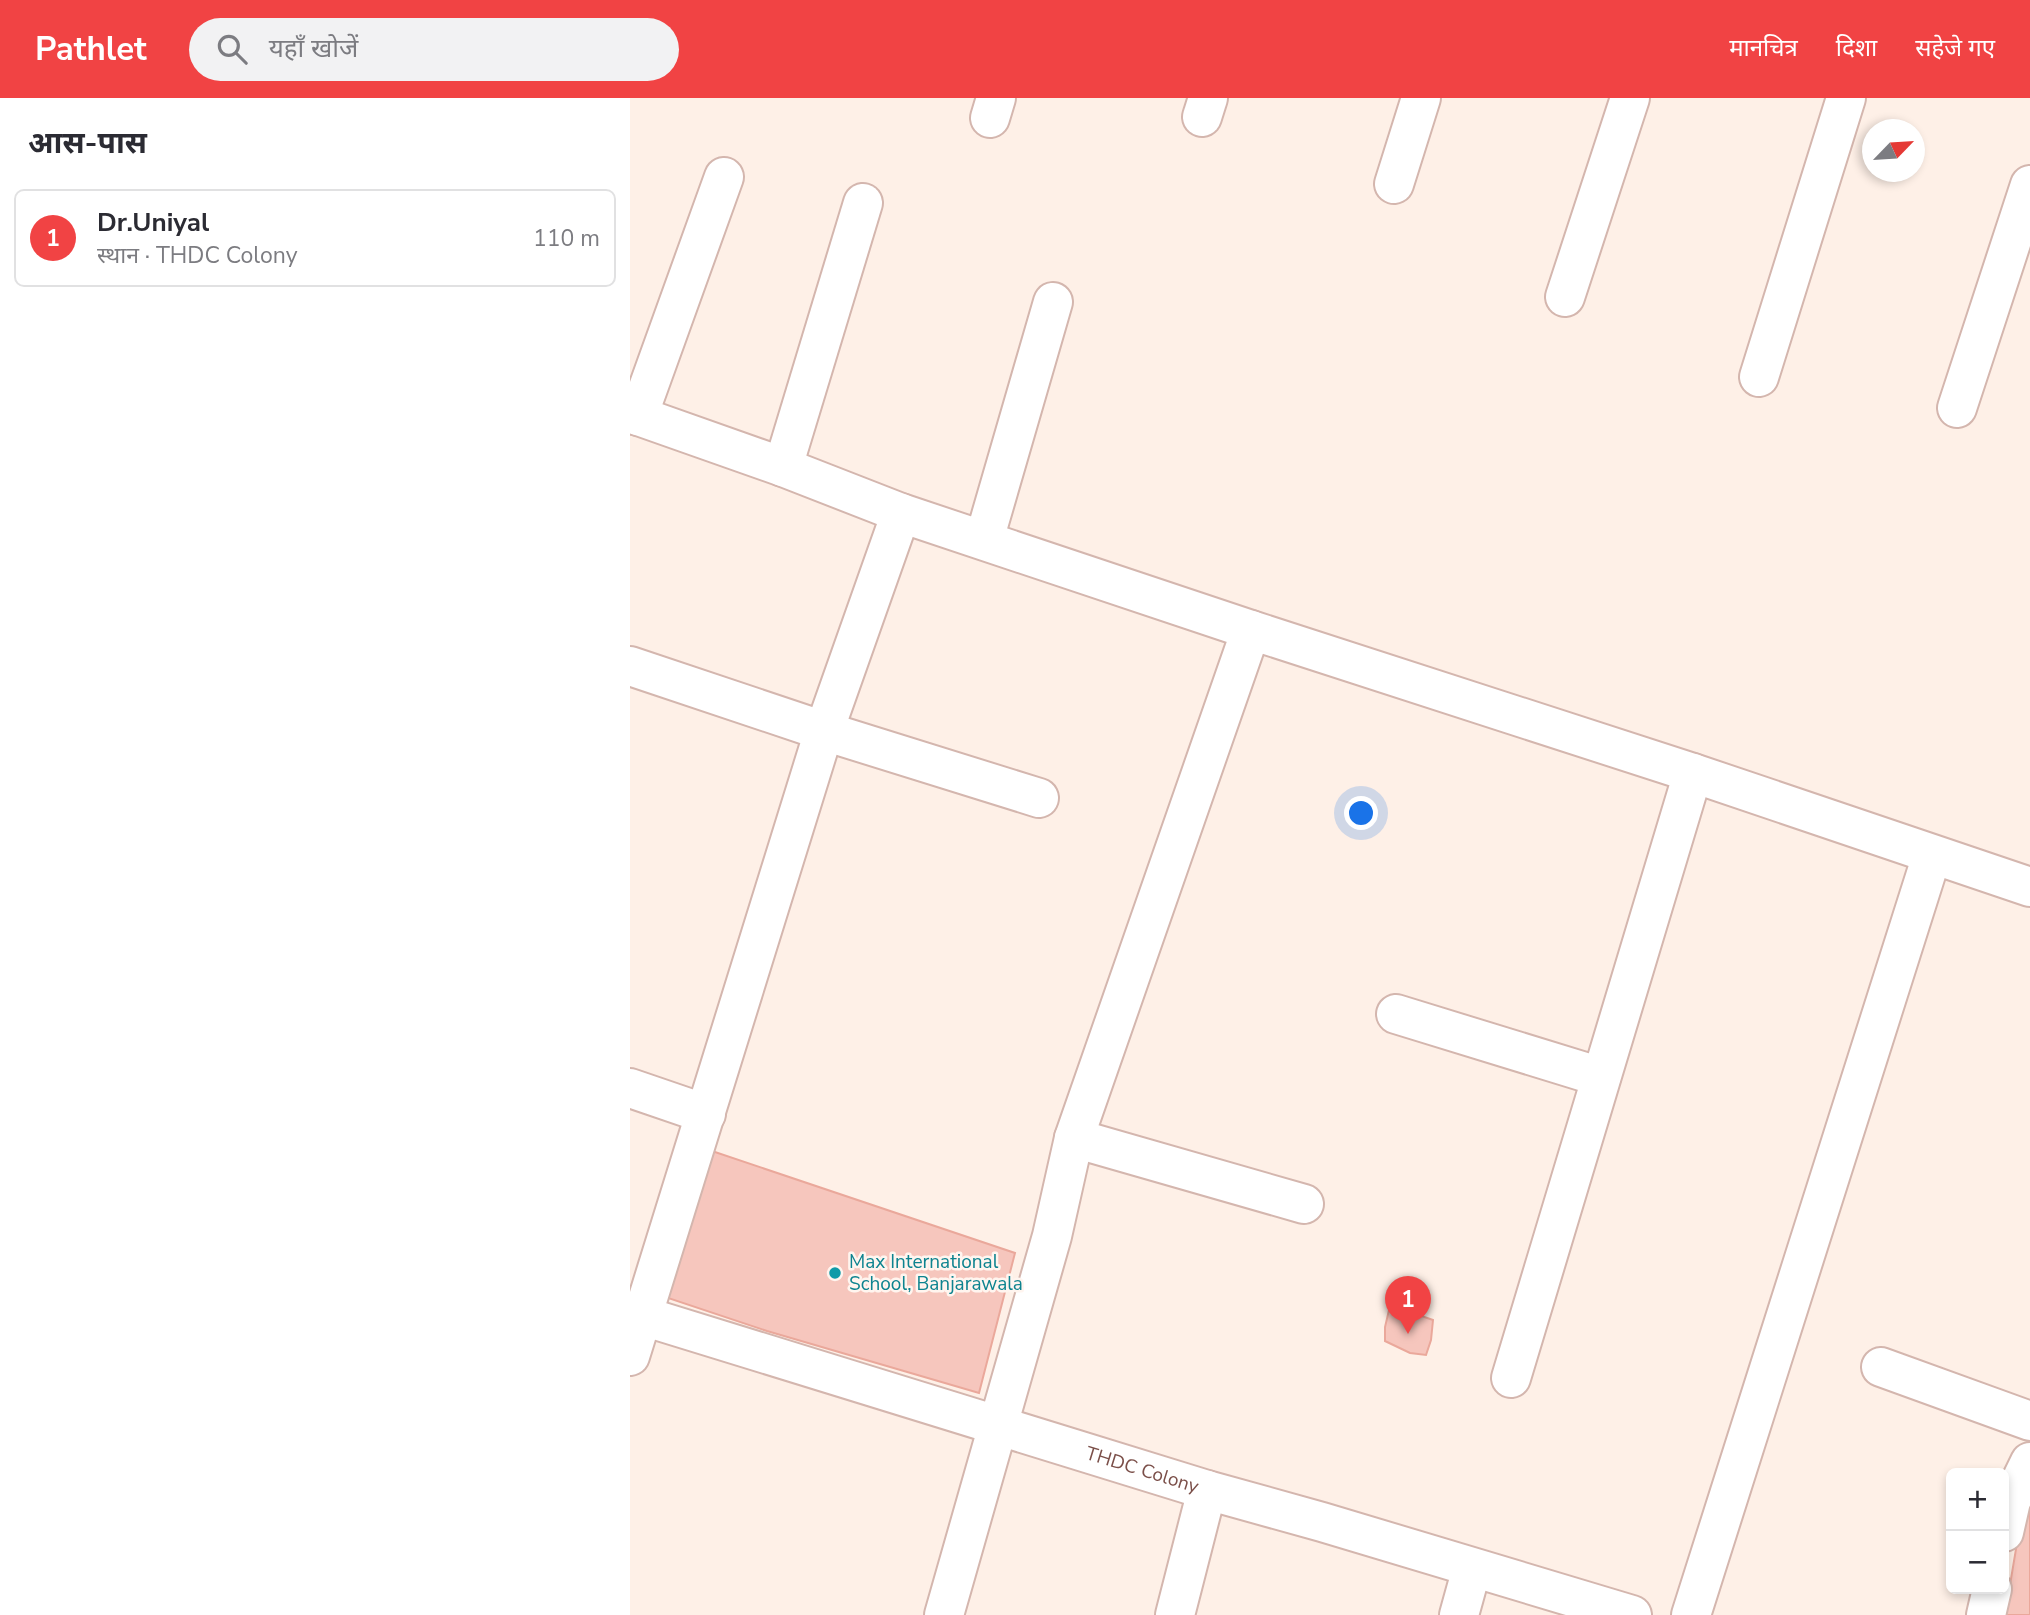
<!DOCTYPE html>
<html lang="hi">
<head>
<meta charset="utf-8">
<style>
  body { margin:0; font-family:"Nunito Sans","Noto Sans Devanagari",sans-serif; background:#f2f2f3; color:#2b2b33 }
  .controls { position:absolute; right:21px; bottom:21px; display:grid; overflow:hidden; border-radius:10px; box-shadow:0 4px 10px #0003 }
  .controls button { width:63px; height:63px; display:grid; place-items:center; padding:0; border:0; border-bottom:2px solid #e1e1e2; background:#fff; color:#2b2b33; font:35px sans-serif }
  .compass { position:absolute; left:1232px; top:21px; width:63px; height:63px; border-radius:50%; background:#fff; box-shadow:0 4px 10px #0003; rotate:65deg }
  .you { position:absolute; left:732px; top:716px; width:24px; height:24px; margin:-18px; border:5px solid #fff; border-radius:50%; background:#1a73e8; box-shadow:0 0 0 10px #1a73e833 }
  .badge { display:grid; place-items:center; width:46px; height:46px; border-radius:50%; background:#f14344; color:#fff; font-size:23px; font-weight:700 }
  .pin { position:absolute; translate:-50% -58px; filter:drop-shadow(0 2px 4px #0008) }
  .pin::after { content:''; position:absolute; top:37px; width:24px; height:21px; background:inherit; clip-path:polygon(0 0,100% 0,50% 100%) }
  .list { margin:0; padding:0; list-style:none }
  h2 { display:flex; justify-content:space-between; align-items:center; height:91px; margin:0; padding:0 28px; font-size:30px }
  h2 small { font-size:23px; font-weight:400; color:#7c7c81 }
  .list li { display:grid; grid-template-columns:46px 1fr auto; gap:21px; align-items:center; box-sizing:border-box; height:98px; margin:0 14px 14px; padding:0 14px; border:2px solid #e1e1e2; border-radius:10px }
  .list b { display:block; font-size:26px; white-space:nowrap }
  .list p { margin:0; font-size:23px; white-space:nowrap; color:#7c7c81 }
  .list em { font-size:23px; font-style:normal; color:#7c7c81 }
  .icon { flex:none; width:38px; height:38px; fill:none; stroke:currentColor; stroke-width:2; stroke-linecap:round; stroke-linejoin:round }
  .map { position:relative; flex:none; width:1400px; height:1517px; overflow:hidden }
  header { display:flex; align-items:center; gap:42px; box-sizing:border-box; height:98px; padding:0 35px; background:#f14344; color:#fff }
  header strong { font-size:33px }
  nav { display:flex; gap:38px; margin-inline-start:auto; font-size:24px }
  .search { width:490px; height:63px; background:#f2f2f3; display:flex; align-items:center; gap:18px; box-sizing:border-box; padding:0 24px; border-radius:38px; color:#7c7c81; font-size:26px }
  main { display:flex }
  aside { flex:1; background:#fff }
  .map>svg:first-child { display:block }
  .building { fill:#f6c6bd; stroke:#eaa89b; stroke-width:2 }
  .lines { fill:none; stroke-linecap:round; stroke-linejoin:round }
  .minor-casing { stroke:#d4b6ae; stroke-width:42 }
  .minor { stroke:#fff; stroke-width:38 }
  .culture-dot { fill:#0f9aa8; stroke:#fff5ef; stroke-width:2.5 }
  .labels { text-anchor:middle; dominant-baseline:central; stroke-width:5; stroke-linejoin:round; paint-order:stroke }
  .culture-label { font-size:19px; fill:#0d838f; stroke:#fff5ef; text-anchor:start }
  .street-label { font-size:19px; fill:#7b4f49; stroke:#fff5ef }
</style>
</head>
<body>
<header>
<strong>Pathlet</strong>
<div class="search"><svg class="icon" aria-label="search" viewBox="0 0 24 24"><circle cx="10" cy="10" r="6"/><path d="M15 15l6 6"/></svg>यहाँ खोजें</div>
<nav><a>मानचित्र</a><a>दिशा</a><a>सहेजे गए</a></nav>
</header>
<main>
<aside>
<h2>आस-पास<small></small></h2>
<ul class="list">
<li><span class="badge">1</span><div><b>Dr.Uniyal</b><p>स्थान · THDC Colony</p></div><em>110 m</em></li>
</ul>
</aside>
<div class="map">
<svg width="1400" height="1517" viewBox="0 0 1400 1517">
  <rect width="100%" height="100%" fill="#fef0e7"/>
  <path class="building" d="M76 1051 385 1155 349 1295 137 1233 23 1195Z
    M759 1212 777 1213 803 1222 801 1242 796 1257 780 1255 755 1243V1229Z
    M1400 1405V1517H1375L1388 1439Z"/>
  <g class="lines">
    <g class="minor-casing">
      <g id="minor">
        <path d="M572 19 578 0"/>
        <path d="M360 20 366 0"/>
        <path d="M764 86 791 0"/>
        <path d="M935 199 1000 0"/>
        <path d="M1129 279 1216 0"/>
        <path d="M1327 310 1400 87"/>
        <path d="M0 315 153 369 271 415 621 532 1063 675 1400 789"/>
        <path d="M8 318 94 79"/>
        <path d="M153 369 233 105"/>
        <path d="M354 442 423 204"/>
        <path d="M0 568 194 633 409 700"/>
        <path d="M766 916 971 979"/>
        <path d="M0 990 76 1016"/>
        <path d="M444 1040 674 1106"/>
        <path id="s1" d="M0 1214 577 1392 692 1424 1002 1517"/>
        <path d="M0 1258 194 633 271 415"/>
        <path d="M1251 1269 1400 1323"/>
        <path d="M881 1280 1063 675"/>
        <path d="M1374 1434 1381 1403 1400 1364"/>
        <path d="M314 1517 422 1138 444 1040 621 532"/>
        <path d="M545 1517 577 1392"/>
        <path d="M829 1517 842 1470"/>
        <path d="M1061 1517 1302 757"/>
        <path d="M1356 1517 1362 1491"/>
      </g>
    </g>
    <use href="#minor" class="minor"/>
  </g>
  <circle class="culture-dot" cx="205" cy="1175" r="7"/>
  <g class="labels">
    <g class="culture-label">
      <text x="219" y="1164">Max International<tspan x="219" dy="22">School, Banjarawala</tspan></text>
    </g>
    <g class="street-label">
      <text stroke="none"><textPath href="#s1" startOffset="536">THDC Colony</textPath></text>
    </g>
  </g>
</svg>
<div class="controls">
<button>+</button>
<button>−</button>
</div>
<svg class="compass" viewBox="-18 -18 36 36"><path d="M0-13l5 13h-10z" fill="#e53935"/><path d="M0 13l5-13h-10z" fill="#7c7c81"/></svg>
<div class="you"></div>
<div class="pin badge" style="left:778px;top:1236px">1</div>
</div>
</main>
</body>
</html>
